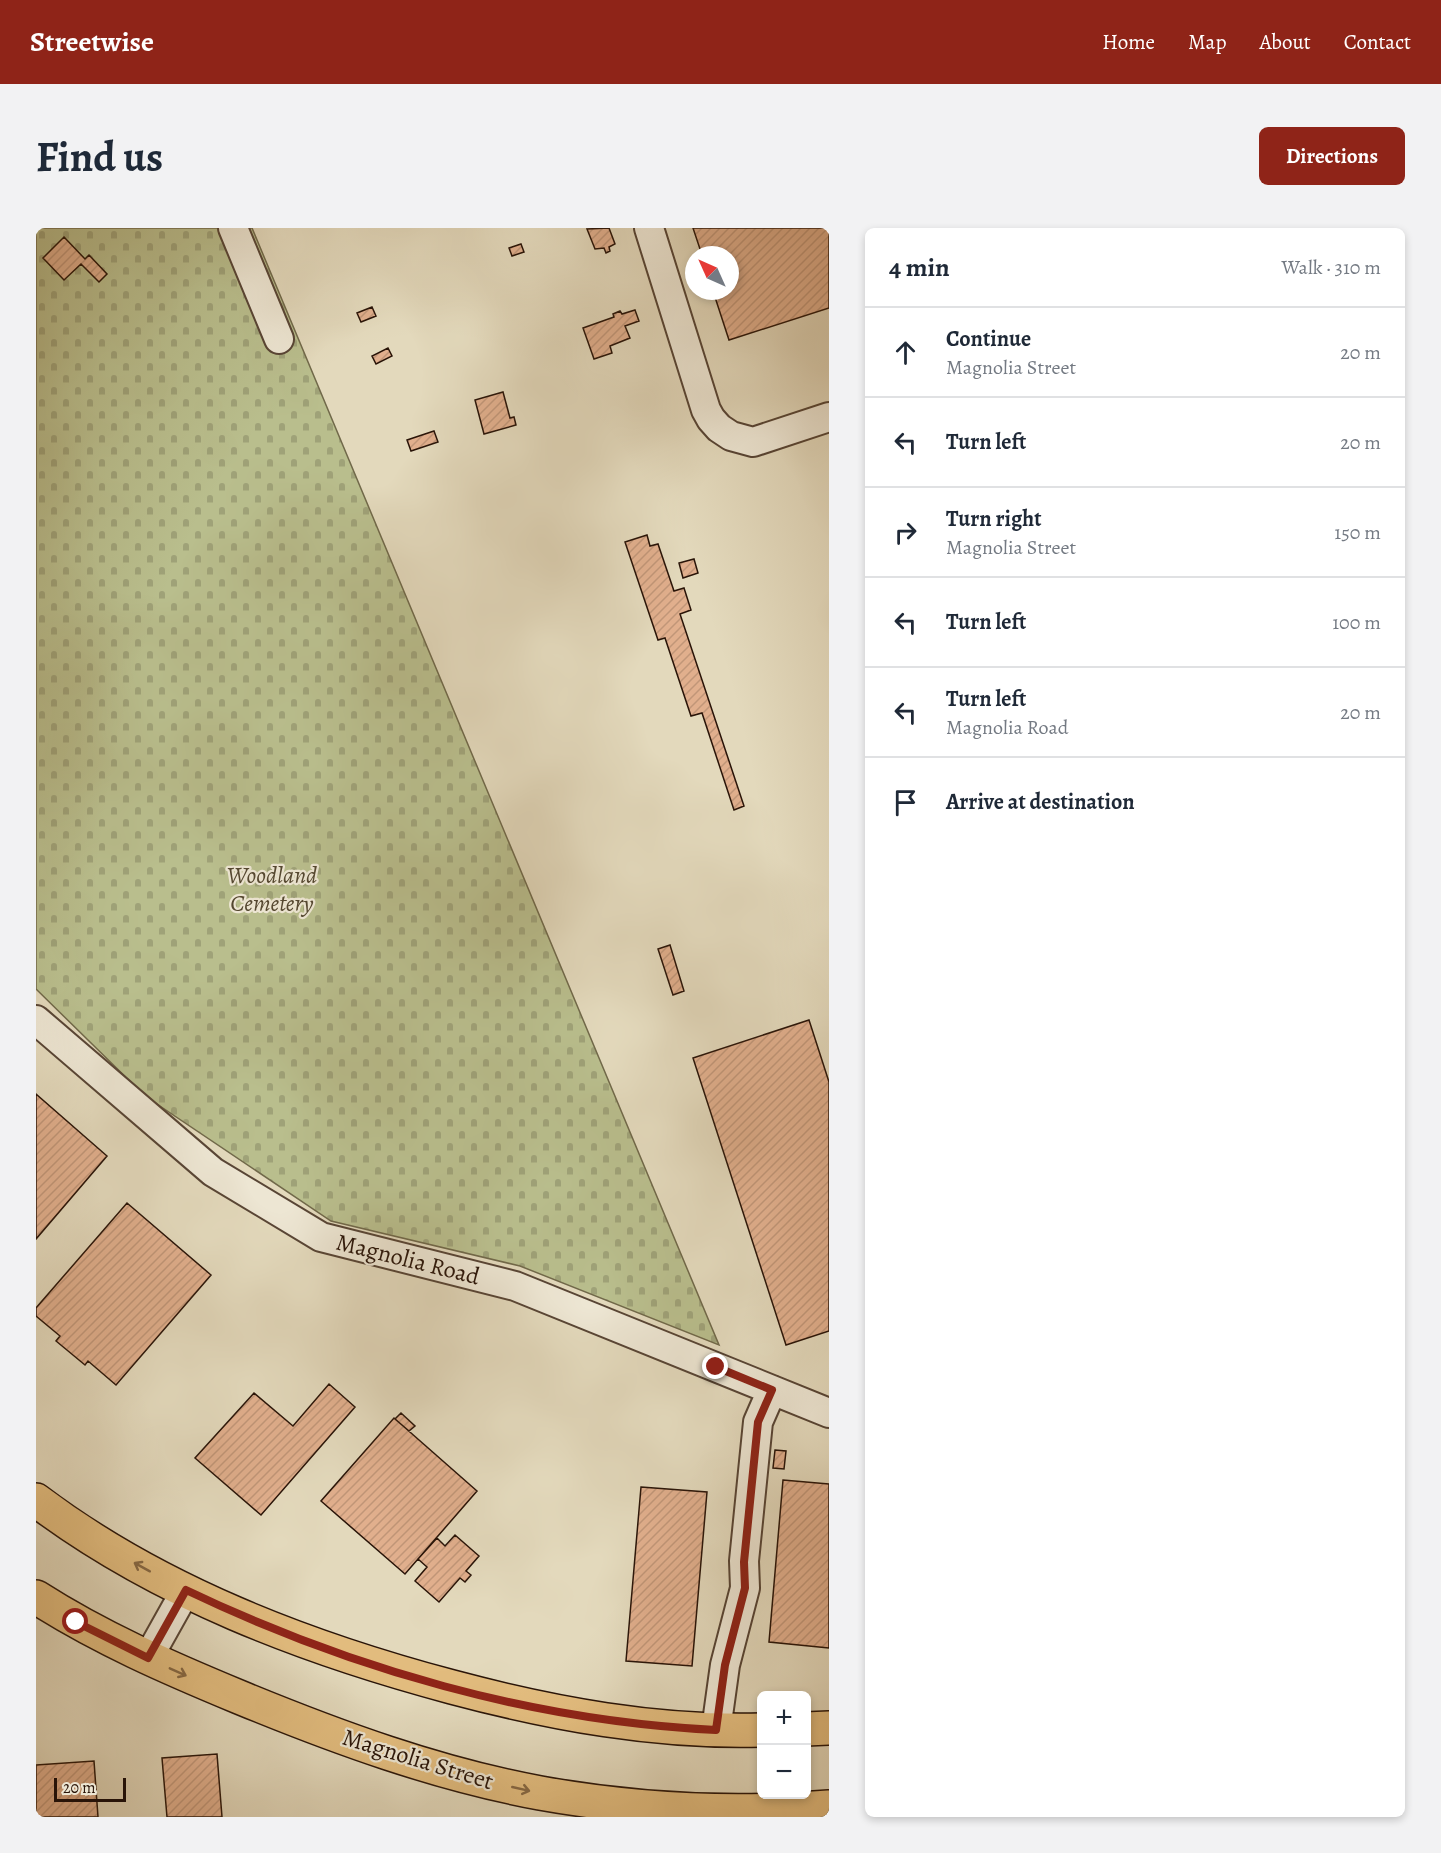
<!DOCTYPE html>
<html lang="en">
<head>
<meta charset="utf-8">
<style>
  body { margin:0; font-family:Alegreya,serif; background:#f2f2f3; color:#1f2937 }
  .controls { position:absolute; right:18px; bottom:18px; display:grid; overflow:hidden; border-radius:9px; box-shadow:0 3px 9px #0003 }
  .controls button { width:54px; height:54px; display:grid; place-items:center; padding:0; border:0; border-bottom:2px solid #e0e1e3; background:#fff; color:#1f2937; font:30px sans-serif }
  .compass { position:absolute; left:649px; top:18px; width:54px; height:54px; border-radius:50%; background:#fff; box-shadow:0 3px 9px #0003; rotate:315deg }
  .scale { position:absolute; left:18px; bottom:15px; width:72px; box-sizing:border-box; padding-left:6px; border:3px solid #291408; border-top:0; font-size:16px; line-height:21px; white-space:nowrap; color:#291408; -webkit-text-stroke:4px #ede6d3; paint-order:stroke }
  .stop { position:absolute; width:18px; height:18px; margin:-14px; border:4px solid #8f2418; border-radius:50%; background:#fff }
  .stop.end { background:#8f2418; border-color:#fff; box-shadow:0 2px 6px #0008 }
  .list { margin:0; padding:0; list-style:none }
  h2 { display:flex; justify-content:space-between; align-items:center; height:78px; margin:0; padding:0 24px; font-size:26px }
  h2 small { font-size:20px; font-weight:400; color:#747a83 }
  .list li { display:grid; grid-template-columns:39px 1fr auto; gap:18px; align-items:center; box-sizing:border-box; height:90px; padding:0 24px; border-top:2px solid #e0e1e3 }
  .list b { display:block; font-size:22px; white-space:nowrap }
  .list p { margin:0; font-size:20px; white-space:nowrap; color:#747a83 }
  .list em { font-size:20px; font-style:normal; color:#747a83 }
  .icon { flex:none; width:33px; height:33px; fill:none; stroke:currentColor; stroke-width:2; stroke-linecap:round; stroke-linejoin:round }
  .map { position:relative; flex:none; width:793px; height:1589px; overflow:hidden; border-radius:9px }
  header { display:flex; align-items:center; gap:36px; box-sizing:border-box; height:84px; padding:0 30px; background:#8f2418; color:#fff }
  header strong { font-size:28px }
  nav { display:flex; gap:33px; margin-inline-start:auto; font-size:21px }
  .intro { display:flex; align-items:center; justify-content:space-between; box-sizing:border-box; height:144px; padding:0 36px }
  h1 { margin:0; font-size:42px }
  .button { padding:15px 27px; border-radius:9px; background:#8f2418; color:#fff; font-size:21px; font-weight:700 }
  main { display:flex; gap:36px; padding:0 36px }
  aside { flex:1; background:#fff; border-radius:9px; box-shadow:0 3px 9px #0003 }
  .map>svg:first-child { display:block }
  .cemetery { fill:url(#cemetery-stones); stroke:#71694a; stroke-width:1.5 }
  .building { fill:url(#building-hatch); stroke:#291408; stroke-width:1.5 }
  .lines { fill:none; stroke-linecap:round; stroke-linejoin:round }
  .minor-casing { stroke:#584535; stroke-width:32 }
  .major-casing { stroke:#291408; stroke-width:36 }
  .minor { stroke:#ede6d3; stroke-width:28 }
  .major { stroke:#e2bc7e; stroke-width:33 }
  .oneway { stroke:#866843 }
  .route { stroke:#8f2418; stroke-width:8 }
  .labels { text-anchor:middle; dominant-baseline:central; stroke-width:4.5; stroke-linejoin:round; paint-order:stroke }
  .park-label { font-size:24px; font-style:italic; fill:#544730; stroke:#ede6d3 }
  .street-label { font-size:24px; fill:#291408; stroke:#ede6d3 }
</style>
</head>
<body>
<header>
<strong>Streetwise</strong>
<nav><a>Home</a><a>Map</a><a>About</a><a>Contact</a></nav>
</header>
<div class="intro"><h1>Find us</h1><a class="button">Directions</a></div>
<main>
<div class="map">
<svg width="793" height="1589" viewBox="0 0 793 1589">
  <defs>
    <pattern id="cemetery-stones" width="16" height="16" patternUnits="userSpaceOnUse" patternTransform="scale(1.5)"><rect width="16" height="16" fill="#b9be8d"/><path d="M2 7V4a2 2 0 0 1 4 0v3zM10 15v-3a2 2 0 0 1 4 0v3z" fill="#9fa278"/></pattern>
    <pattern id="building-hatch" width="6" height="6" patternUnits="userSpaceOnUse" patternTransform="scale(1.5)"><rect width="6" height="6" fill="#e1af8d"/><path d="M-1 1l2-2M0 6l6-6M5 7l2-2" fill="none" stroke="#c19678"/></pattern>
  </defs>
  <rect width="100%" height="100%" fill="#e3d9bc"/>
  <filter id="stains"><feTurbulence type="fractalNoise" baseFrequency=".00333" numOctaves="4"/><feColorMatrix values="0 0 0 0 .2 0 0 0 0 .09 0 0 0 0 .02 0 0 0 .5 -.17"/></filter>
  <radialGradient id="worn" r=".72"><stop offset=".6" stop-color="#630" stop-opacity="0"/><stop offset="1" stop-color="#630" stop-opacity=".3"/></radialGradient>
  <path class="cemetery" d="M0 0H216L683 1117 484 1038 295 993 109 868 0 761Z"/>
  <path class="building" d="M573 0 579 16 573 19 574 23 570 25 568 20 559 21 551 1Z
    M657 0H793V80L693 112 677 63H694V27H666Z
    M28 9 49 31 53 27 71 46 63 54 45 36 28 52 7 30Z
    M485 16 488 24 476 28 473 20Z
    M336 79 340 88 325 94 321 85Z
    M599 82 603 93 589 98 594 110 574 118 576 125 558 131 547 100 578 89 577 86 584 83 586 86Z
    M352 120 356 128 340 136 336 128Z
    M467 164 474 190 478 189 480 197 448 206 439 172Z
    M398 203 402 214 375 223 371 212Z
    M611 307 614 318 622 316 638 363 648 360 655 382 644 386 708 578 698 582 666 485 655 488 629 410 622 412 589 314Z
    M658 331 662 345 647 350 643 335Z
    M634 717 648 763 637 767 622 721Z
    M773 792 793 854V1103L750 1117 657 830Z
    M0 866 71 928 0 1011Z
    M91 975 175 1047 80 1157 52 1133 49 1137 20 1113 24 1108 0 1088V1080Z
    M293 1156 319 1179 225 1287 159 1230 218 1165 257 1198Z
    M365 1185 379 1198 373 1203 359 1191Z
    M358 1190 441 1263 369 1346 285 1273Z
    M739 1222 750 1223 748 1241 737 1240Z
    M747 1252 793 1256V1420L733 1414Z
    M605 1259 671 1264 656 1438 590 1433Z
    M419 1307 443 1328 430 1343 435 1347 429 1354 424 1350 403 1374 379 1353 391 1339 382 1331 401 1310 409 1318Z
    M181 1526 186 1589H131L126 1530Z
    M58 1533 62 1589H0V1537Z"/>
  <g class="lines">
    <g class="minor-casing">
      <path id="minor" d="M197 0 243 111
        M613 0 670 182 675 191 683 200 695 208 717 214 793 189
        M0 792 177 944 285 1009 479 1058 793 1185
        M112 1430 150 1362
        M680 1502 689 1437 709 1360 708 1333 722 1194 736 1162"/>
    </g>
    <g class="major-casing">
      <path id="major" d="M0 1272C122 1364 270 1420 416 1459 517 1486 621 1505 726 1502
        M0 1369C64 1410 133 1440 203 1469 300 1509 401 1546 504 1565 599 1582 697 1587 793 1579
        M770 1501 793 1500"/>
    </g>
    <use href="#minor" class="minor"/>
    <use href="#major" class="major"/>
  </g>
  <defs><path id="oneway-shaft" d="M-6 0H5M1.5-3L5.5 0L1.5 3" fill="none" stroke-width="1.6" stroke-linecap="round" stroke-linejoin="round" transform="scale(1.5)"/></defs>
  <g class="oneway">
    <use href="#oneway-shaft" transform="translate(106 1339) rotate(-151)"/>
    <use href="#oneway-shaft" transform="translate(142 1444) rotate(24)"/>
    <use href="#oneway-shaft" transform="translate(485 1561) rotate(13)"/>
  </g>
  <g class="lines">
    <path class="route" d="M40 1394 112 1430 150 1362C315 1441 497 1493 680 1502L689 1437 709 1360 708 1334 722 1194 736 1162 680 1139"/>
  </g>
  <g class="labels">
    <g class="park-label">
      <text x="236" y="647">Woodland<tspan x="236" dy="28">Cemetery</tspan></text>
    </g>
    <g class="street-label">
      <text transform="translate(372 1031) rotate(14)">Magnolia Road</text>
      <text transform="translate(382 1531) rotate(17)">Magnolia Street</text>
    </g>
  </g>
  <rect width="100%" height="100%" filter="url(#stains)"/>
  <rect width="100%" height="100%" fill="url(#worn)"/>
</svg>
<div class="controls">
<button>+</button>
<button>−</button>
</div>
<svg class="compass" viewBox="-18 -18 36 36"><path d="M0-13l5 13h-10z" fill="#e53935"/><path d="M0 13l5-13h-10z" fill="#747a83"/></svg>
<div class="scale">20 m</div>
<div class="stop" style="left:40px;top:1394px"></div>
<div class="stop end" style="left:680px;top:1139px"></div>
</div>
<aside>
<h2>4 min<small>Walk · 310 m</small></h2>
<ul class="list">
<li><svg class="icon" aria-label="ahead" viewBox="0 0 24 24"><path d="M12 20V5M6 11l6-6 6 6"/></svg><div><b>Continue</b><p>Magnolia Street</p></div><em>20 m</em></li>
<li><svg class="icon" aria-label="left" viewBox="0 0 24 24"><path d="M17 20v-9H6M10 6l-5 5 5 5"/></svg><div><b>Turn left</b></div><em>20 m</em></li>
<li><svg class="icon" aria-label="right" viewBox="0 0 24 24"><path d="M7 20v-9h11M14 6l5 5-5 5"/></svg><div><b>Turn right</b><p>Magnolia Street</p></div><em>150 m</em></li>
<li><svg class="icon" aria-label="left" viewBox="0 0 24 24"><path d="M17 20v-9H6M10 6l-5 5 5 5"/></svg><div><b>Turn left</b></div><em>100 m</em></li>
<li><svg class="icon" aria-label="left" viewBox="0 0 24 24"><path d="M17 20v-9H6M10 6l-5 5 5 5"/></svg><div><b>Turn left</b><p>Magnolia Road</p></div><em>20 m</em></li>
<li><svg class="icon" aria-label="arrive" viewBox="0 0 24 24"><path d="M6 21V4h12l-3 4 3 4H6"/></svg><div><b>Arrive at destination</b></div></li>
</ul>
</aside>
</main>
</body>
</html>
